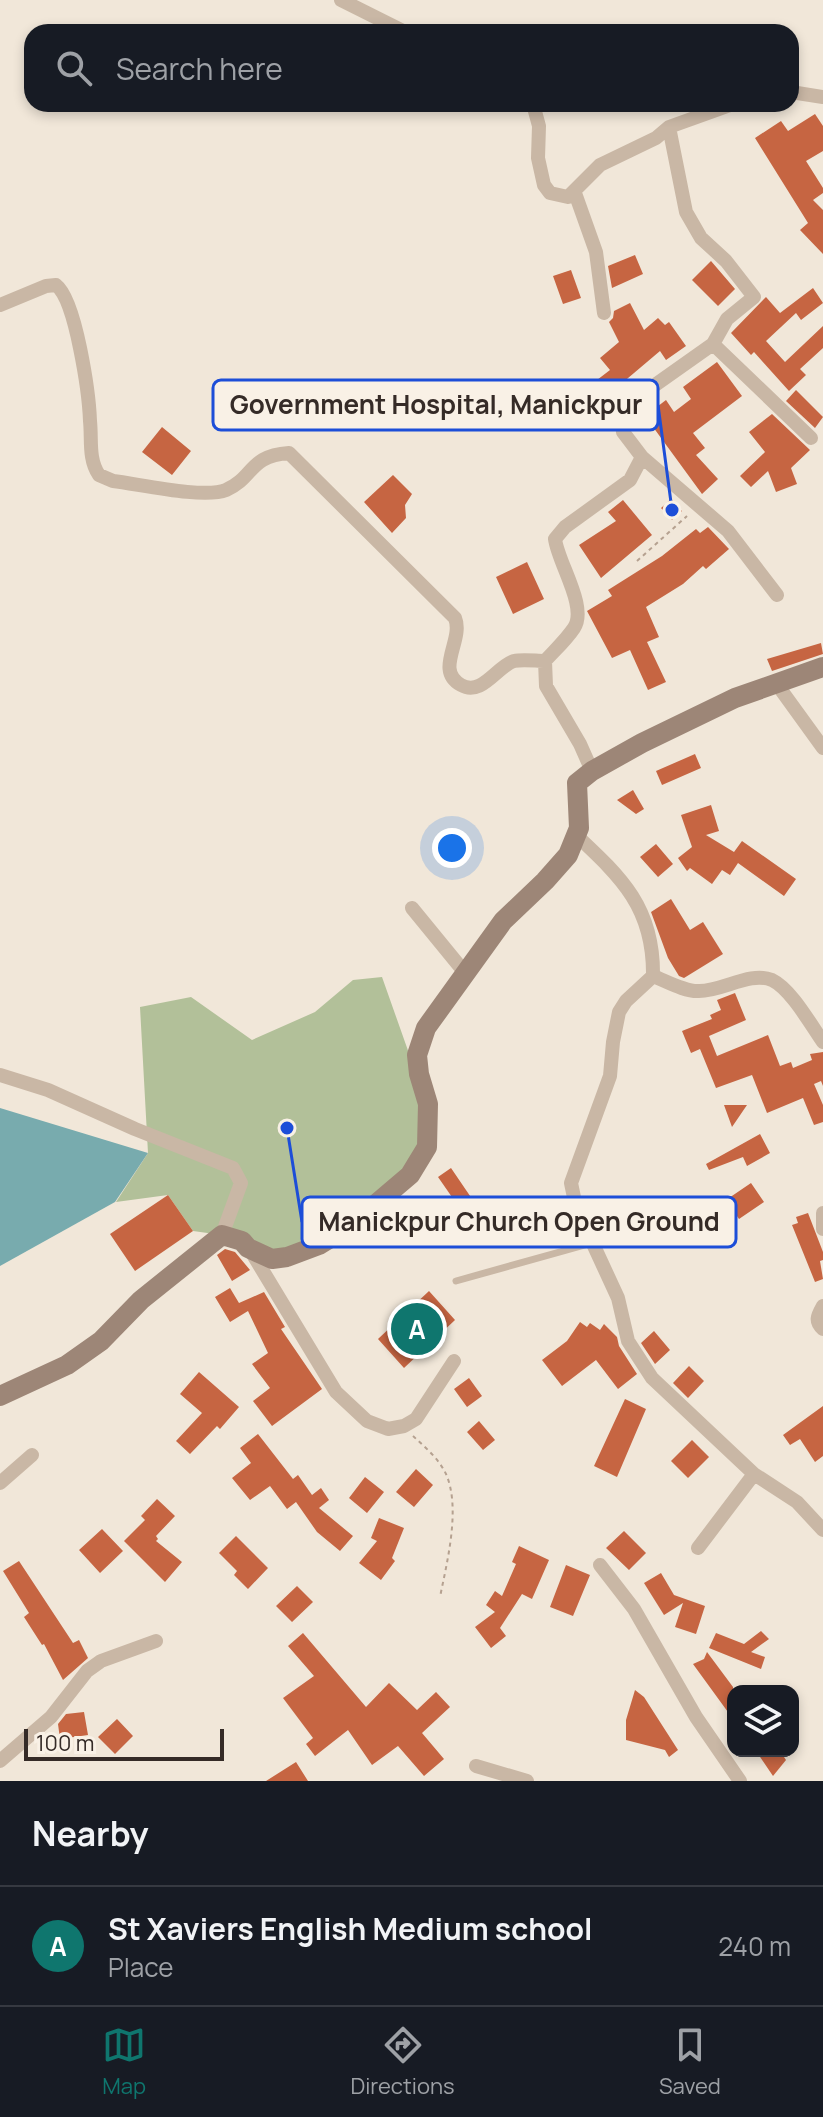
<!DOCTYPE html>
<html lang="en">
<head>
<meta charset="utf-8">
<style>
  body { margin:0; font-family:Manrope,sans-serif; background:#20242c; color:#f1f3f6 }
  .controls { position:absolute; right:24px; bottom:24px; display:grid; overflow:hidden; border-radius:16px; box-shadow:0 4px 12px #0003 }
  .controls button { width:72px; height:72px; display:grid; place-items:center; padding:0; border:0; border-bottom:2px solid #363941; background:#171b24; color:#f1f3f6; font:40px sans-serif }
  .scale { position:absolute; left:24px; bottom:20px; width:200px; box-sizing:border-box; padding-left:8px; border:4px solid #352b27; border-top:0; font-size:22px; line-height:28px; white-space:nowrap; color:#352b27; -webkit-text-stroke:6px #f9f1e6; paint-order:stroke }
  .you { position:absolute; left:452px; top:848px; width:28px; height:28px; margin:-20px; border:6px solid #fff; border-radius:50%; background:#1a73e8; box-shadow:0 0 0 12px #1a73e833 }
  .badge { display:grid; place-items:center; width:52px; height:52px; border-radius:50%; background:#0f766e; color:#fff; font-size:26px; font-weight:700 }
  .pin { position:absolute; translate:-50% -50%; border:4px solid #fff; box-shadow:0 2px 8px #0006 }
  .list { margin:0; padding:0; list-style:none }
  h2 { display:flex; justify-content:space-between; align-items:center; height:104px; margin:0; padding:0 32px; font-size:34px }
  h2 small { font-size:26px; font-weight:400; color:#9ea1a6 }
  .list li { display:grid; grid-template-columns:52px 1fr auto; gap:24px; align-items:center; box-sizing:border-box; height:120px; padding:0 32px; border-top:2px solid #363941 }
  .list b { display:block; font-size:30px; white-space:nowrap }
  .list p { margin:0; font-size:26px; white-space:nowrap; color:#9ea1a6 }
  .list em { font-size:26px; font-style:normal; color:#9ea1a6 }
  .icon { flex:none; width:44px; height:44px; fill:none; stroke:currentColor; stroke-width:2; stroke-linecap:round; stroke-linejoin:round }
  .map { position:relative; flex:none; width:823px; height:1781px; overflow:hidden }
  .search { position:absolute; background:#171b24; box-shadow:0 4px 12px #0003; left:24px; right:24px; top:24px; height:88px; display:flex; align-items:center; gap:20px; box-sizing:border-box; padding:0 28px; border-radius:24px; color:#9ea1a6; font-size:30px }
  .sheet { height:224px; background:#171b24 }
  nav { display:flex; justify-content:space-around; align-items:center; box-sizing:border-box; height:112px; border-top:2px solid #363941; background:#171b24; font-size:22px; color:#9ea1a6 }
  nav a { display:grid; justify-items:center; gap:4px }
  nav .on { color:#0f766e }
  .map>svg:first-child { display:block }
  .green { fill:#b2c099 }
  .water { fill:#78abae }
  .building { fill:#c66542 }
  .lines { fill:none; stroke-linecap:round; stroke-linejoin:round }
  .path { stroke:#b5a190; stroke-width:2; stroke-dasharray:4 4; stroke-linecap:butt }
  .lane { stroke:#c9b7a5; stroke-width:7 }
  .street { stroke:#c9b7a5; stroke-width:14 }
  .secondary { stroke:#9d8677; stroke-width:20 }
  .leader { fill:none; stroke:#1d4ed8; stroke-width:3 }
  .callout-dot { fill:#1d4ed8; stroke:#f9f1e6; stroke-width:3 }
  .callout { fill:#f9f1e6; stroke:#1d4ed8; stroke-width:3 }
  .callout-label { font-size:26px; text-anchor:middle; font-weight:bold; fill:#352b27 }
</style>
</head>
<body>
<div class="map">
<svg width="823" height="1781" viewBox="0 0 823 1781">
  <rect width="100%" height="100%" fill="#f1e7d9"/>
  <path class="green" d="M382 977 417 1076 430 1149 348 1222 272 1258 222 1235 193 1231 168 1195 116 1202 148 1153 140 1007 191 997 252 1040 315 1012 353 980Z"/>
  <path class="water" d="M0 1108 148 1153 115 1202 0 1266Z"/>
  <path class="building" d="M815 114 823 126V151L806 161 823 188V193L813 200 823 210V254L800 230 808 223 755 138 781 121 788 131Z
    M635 255 643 274 612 288 608 266Z
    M711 261 735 289 718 306 692 280Z
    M571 270 581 298 563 304 553 276Z
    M813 288 823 303 801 320 796 313 766 341 785 362 823 326V348L800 369 806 375 789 391 754 352 751 355 731 333 766 297 780 313Z
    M630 303 644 330 658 318 665 325 669 322 686 346 666 360 660 351 608 395 597 380 610 370 600 358 619 342 609 322 613 318 614 311Z
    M717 362 742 396 693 433 705 448 696 455 718 479 702 494 645 416 666 400 674 412 691 399 683 387Z
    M796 390 823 417 815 428 786 401Z
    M772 414 810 450 791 468 797 484 776 492 768 471 751 487 740 476 765 452 749 432Z
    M162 427 191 451 172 475 142 452Z
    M393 475 412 494 405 505 406 518 392 533 364 502Z
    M671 499 682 511 672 520 661 508Z
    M623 500 652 535 601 578 579 545 616 521 608 512Z
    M708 527 729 549 706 569 703 566 683 584 646 607 659 637 647 642 666 682 648 690 630 650 612 658 587 611 612 596 608 590 662 556 696 529 700 533Z
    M527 562 544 599 513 614 496 577Z
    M821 643 823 654 772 671 767 659Z
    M695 754 701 768 662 785 656 771Z
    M633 790 644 809 636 814 617 800Z
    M711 805 719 831 706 835 734 852 742 841 796 879 784 896 738 863 730 875 722 870 712 884 690 868 687 871 678 858 692 847 681 815Z
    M656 844 673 864 658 877 640 857Z
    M671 899 690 930 703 922 723 954 684 978 679 976 668 958 651 912Z
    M735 993 746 1020 709 1036 717 1056 768 1035 780 1066 791 1062 793 1068 812 1060 810 1054 823 1052V1086L821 1081 814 1084 823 1105V1122L814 1125 803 1098 767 1113 752 1075 716 1088 700 1049 691 1053 682 1031 712 1019 710 1015 721 1010 717 1000Z
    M724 1105H747L732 1127Z
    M760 1134 770 1153 747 1166 743 1157 709 1170 706 1164Z
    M451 1168 498 1237 486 1246 438 1177Z
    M751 1183 764 1202 739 1219 726 1200Z
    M168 1195 193 1231 135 1271 110 1234Z
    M613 1205 632 1231 609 1248 593 1220Z
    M808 1213 823 1252V1260L820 1261 823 1279 815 1282 792 1225 798 1223 796 1217Z
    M225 1249 235 1252 250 1270 232 1281 217 1255Z
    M230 1288 239 1303 264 1292 285 1327 281 1329 322 1389 272 1426 253 1401 270 1388 252 1364 268 1353 248 1311 230 1322 215 1297Z
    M429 1291 455 1320 404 1368 378 1339Z
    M580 1322 587 1327 590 1323 600 1330 604 1324 617 1337 619 1346 637 1374 618 1389 596 1360 562 1386 542 1360 567 1341Z
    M654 1331 670 1350 655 1364 641 1343Z
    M689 1366 704 1381 688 1398 673 1383Z
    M199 1372 239 1407 220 1429 217 1426 190 1454 176 1441 202 1413 180 1394Z
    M469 1378 482 1396 467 1407 454 1389Z
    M625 1399 646 1409 617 1477 594 1466Z
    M823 1406V1456L815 1462 800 1439 790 1445 783 1435Z
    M479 1421 495 1440 483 1450 467 1432Z
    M258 1434 293 1479 298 1475 312 1495 321 1488 329 1500 319 1508 353 1536 340 1551 317 1532 296 1502 287 1509 270 1486 250 1500 232 1478 251 1463 240 1448Z
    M692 1440 709 1457 688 1478 671 1461Z
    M416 1469 433 1485 414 1507 396 1492Z
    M365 1477 384 1492 367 1513 349 1498Z
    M157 1499 175 1516 156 1536 158 1539 156 1541 182 1562 165 1582 124 1541 145 1520 141 1516Z
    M379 1518 404 1528 392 1558 395 1561 381 1580 359 1563 377 1541 371 1538Z
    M102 1529 123 1551 100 1573 79 1550Z
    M624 1531 646 1553 629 1570 606 1548Z
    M236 1536 268 1568 248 1589 234 1575 237 1571 219 1553Z
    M519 1546 549 1560 532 1599 522 1594 500 1628 506 1636 491 1648 475 1627 495 1612 486 1605 495 1591 502 1596 516 1564 512 1562Z
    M19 1561 73 1643 79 1640 88 1658 63 1680 44 1644 42 1645 24 1617 29 1613 3 1571Z
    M566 1565 590 1575 573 1616 550 1607Z
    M661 1573 674 1595 705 1606 696 1634 675 1627 683 1603 664 1615 644 1583Z
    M297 1586 313 1602 292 1622 276 1606Z
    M761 1631 769 1639 751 1652 765 1657 761 1669 709 1648 716 1633 744 1644Z
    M303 1633 366 1707 389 1683 417 1710 436 1692 450 1707 422 1733 444 1759 424 1776 398 1746 372 1765 348 1730 315 1756 306 1744 313 1738 283 1698 314 1676 288 1646Z
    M707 1652 733 1687V1719L693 1664 704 1659Z
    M635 1690 644 1697 678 1750 669 1757 665 1750 626 1740V1720Z
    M84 1712 88 1735 60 1739 58 1724 66 1714Z
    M117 1719 133 1736 115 1754 98 1737Z
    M756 1751H780L786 1760 773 1776Z
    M296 1762 308 1781H266Z"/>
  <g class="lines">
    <path class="path" d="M637 561 687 516
      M413 1436C425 1447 439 1459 446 1474 461 1508 447 1562 440 1597"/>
    <path class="lane" d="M456 1281 592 1243"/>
    <path class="street" d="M341 0 405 32
      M791 92 823 97
      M533 104 539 126 538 158 544 185 550 193 568 197 600 165 656 138 669 127 733 104
      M575 193 596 252 604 313
      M0 305 46 286 56 285C76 300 89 394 90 421 92 439 88 459 99 475L113 481C139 484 204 499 226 490 255 477 248 456 289 453L455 618C464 640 434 670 461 685 482 697 497 666 514 661 523 659 536 661 545 661
      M713 344 811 438
      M642 457 728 531 777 595
      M776 683 823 748
      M592 771 580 744 546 686 545 661C555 650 566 640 574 628 588 607 558 563 555 539L565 527 630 480 642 457 623 432 621 417 631 402 713 344 727 319 754 297 726 261 701 238 686 212 669 127
      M576 835C622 878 654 908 653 976L626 1001 619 1012 613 1042 610 1076 571 1183 576 1207 618 1298 628 1341 652 1378 754 1474 797 1502 823 1530
      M412 908 466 974
      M653 976C666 981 685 992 699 991 723 991 750 971 772 980 791 989 811 1025 823 1042
      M0 1075 48 1090 135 1129 233 1168 241 1183 222 1235
      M823 1213V1229
      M249 1248 336 1392 367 1421 388 1429 404 1426 416 1419 454 1361
      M823 1306C818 1315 814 1321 823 1329
      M0 1483 32 1455
      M698 1548 754 1474
      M600 1565 634 1609 696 1717 740 1781
      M0 1761 51 1717 87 1671 101 1661 156 1641
      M476 1766 527 1781"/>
    <path class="secondary" d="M0 1396 67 1365 101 1341 141 1300 222 1235 242 1241 248 1248 272 1259 287 1257 319 1245 350 1226 410 1175 427 1147 428 1104 419 1074 417 1055 426 1028 503 921 545 881 568 855 579 828 577 783 592 771 642 743 735 698 823 667"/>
  </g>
  <path class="leader" d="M672 510L658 405M287 1128L302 1222"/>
  <g class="callout-dot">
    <circle cx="672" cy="510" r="8"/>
    <circle cx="287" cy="1128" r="8"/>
  </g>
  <g class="callout">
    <rect x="213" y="380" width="445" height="50" rx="8"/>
    <rect x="302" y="1197" width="434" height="50" rx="8"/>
  </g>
  <g class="callout-label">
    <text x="436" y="414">Government Hospital, Manickpur</text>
    <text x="519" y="1231">Manickpur Church Open Ground</text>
  </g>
</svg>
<div class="controls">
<button><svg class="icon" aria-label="layers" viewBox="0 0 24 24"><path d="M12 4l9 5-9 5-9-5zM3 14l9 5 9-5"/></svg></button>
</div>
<div class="scale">100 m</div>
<div class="you"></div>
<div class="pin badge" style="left:417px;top:1329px">A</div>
<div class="search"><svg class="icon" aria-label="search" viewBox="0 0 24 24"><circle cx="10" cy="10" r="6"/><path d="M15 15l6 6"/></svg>Search here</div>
</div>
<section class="sheet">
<h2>Nearby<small></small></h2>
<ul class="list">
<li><span class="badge">A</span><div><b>St Xaviers English Medium school</b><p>Place</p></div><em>240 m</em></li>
</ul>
</section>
<nav>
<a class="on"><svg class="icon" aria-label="map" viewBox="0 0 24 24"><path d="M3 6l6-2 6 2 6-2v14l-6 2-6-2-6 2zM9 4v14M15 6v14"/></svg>Map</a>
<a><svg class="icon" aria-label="directions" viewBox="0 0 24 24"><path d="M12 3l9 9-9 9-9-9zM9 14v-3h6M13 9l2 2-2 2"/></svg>Directions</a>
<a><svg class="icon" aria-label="saved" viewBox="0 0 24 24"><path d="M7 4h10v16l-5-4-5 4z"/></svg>Saved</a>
</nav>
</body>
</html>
